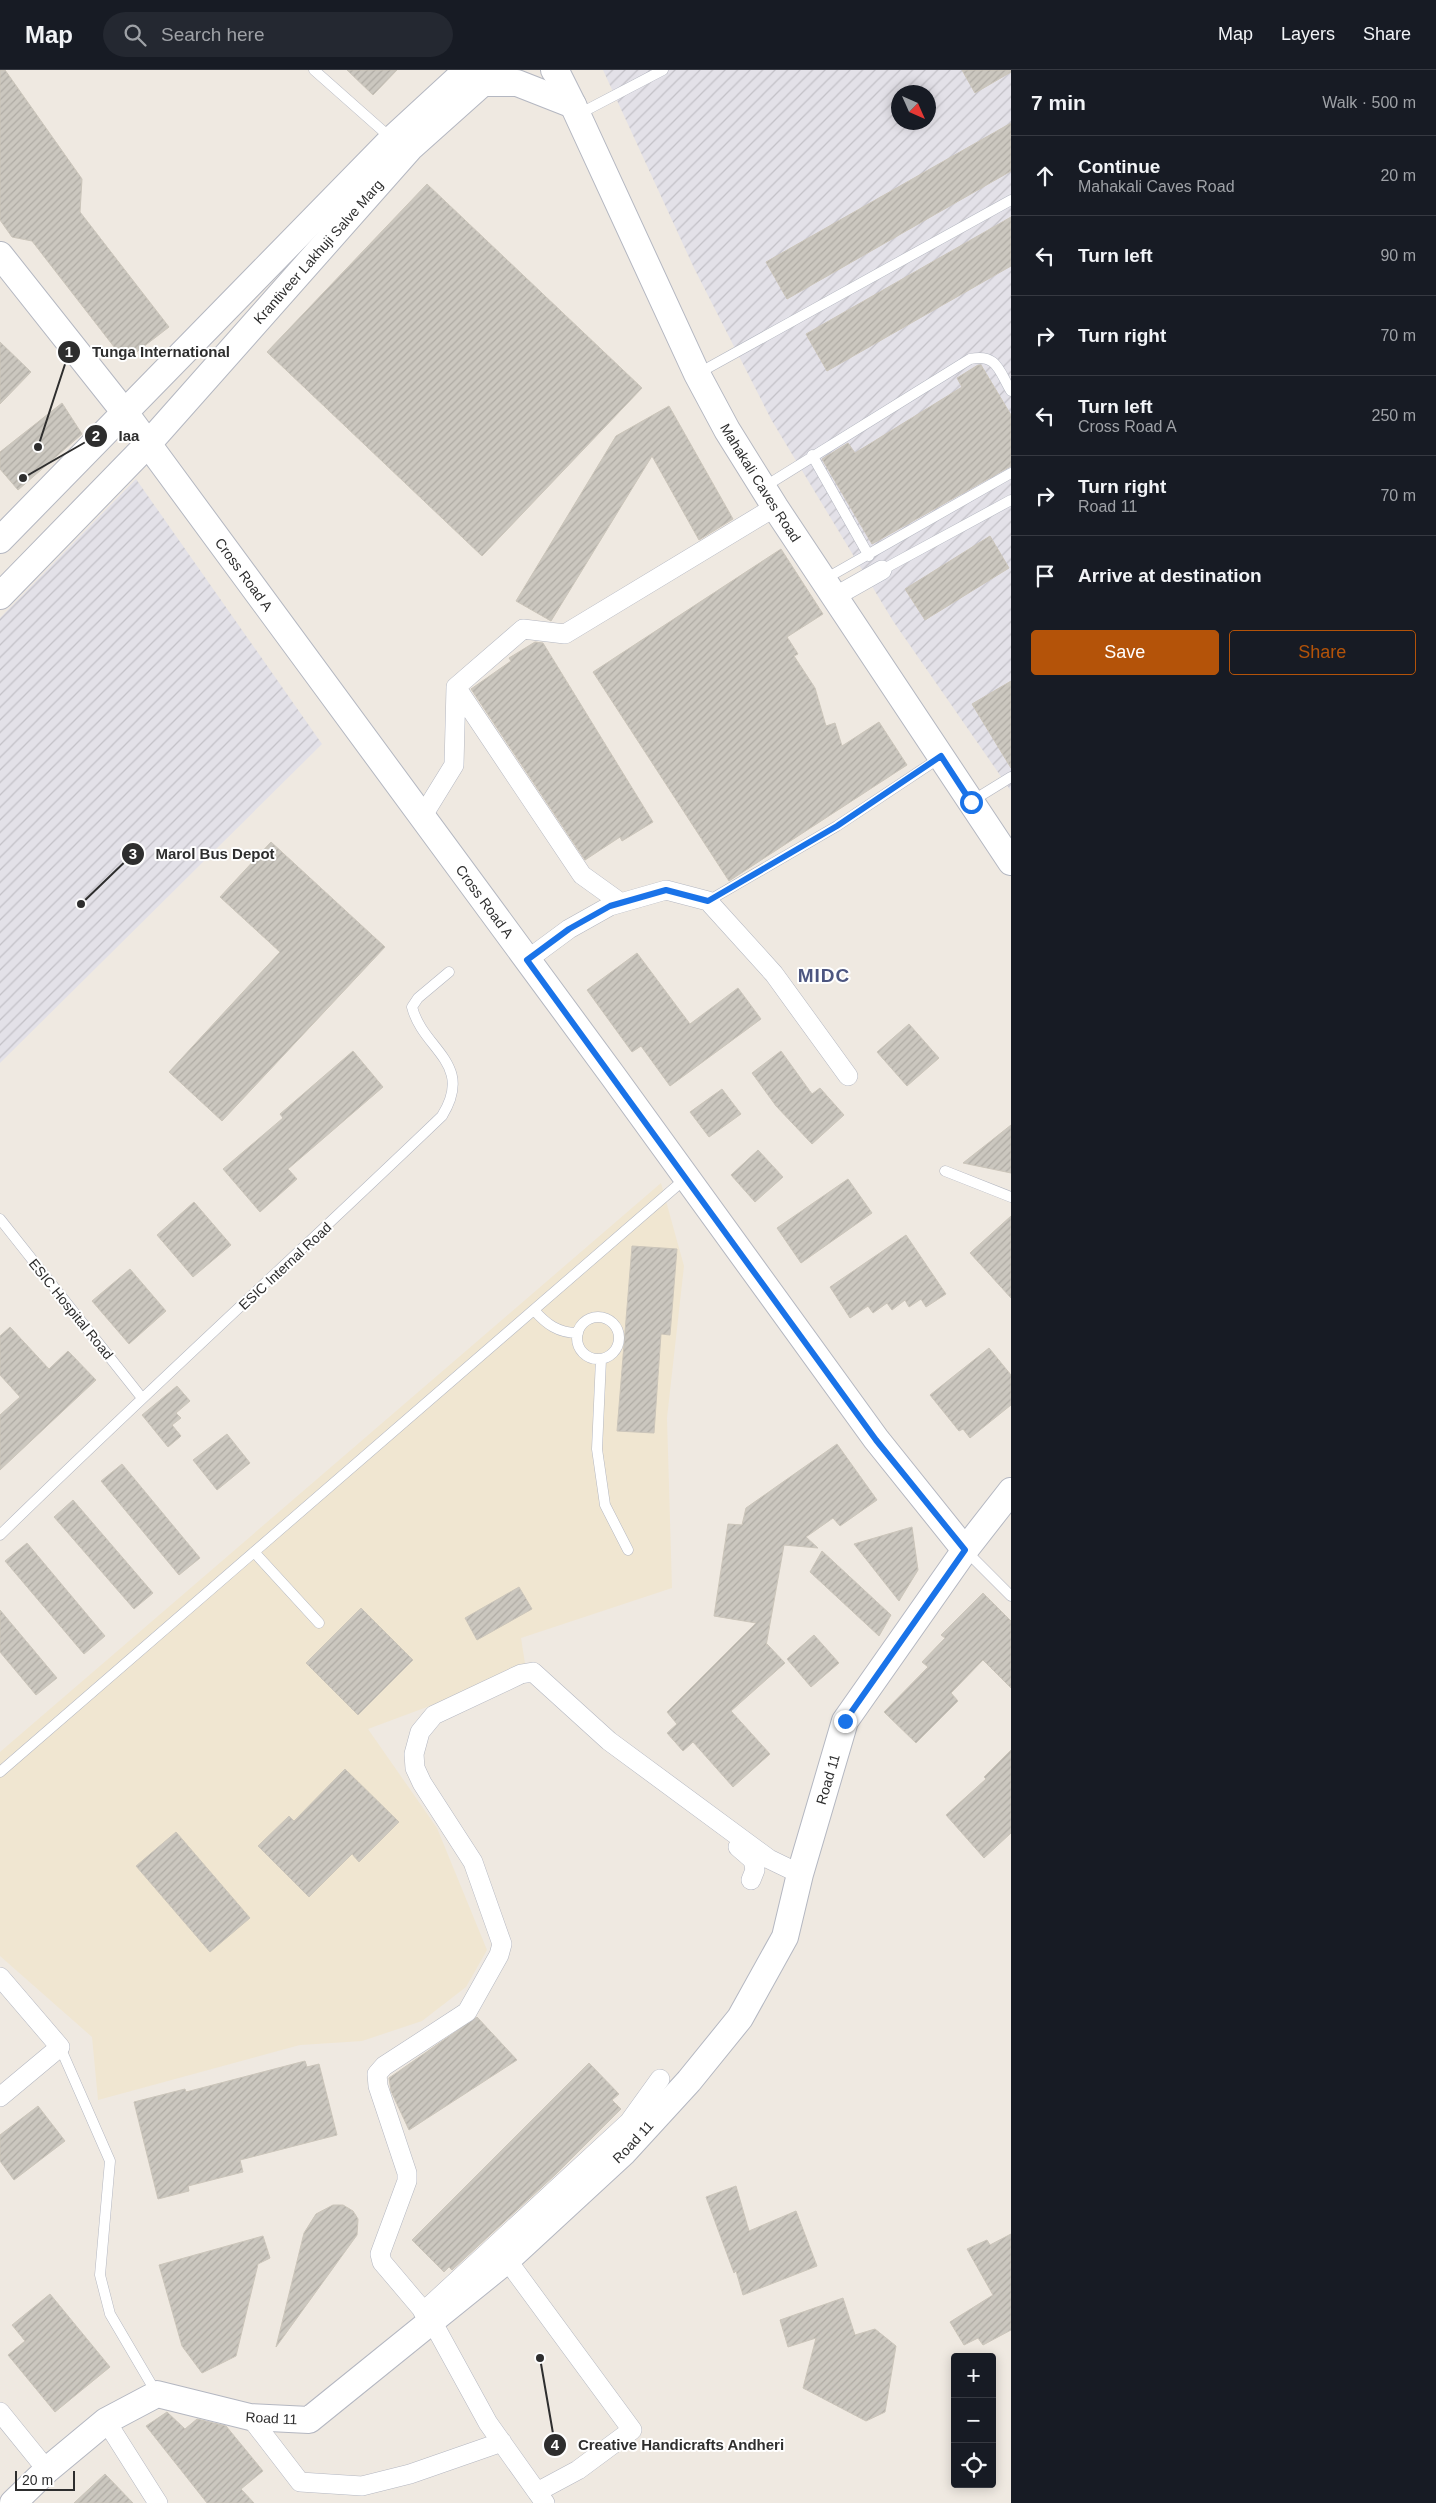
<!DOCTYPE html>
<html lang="en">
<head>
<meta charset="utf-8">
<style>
  body { margin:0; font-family:Helvetica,sans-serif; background:#242831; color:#f1f3f6 }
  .controls { position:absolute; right:15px; bottom:15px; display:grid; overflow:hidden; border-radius:5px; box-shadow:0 2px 12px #0003 }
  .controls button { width:45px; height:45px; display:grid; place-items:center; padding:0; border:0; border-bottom:1px solid #363941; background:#171b24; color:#f1f3f6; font:25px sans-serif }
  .compass { position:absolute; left:891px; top:15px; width:45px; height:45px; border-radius:50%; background:#171b24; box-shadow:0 2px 12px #0003; rotate:135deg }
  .scale { position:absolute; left:15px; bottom:12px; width:60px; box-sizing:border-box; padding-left:5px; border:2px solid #2e2e2e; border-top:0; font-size:14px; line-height:18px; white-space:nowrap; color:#2e2e2e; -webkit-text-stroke:4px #fff; paint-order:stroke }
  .stop { position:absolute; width:15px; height:15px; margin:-11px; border:4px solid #1a73e8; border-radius:50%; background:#fff }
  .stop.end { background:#1a73e8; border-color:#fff; box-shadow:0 1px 5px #0008 }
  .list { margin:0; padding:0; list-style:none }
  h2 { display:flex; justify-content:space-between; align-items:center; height:65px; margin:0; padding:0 20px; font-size:21px }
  h2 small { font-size:16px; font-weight:400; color:#9ea1a6 }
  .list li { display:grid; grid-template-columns:32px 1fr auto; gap:15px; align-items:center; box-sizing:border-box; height:80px; padding:0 20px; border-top:1px solid #363941 }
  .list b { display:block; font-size:19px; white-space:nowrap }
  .list p { margin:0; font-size:16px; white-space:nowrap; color:#9ea1a6 }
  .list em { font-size:16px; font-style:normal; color:#9ea1a6 }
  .actions { display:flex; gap:10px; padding:15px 20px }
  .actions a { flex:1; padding:11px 0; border:1px solid #b45309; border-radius:5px; text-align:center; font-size:18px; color:#b45309 }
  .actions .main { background:#b45309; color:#fff }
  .icon { flex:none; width:28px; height:28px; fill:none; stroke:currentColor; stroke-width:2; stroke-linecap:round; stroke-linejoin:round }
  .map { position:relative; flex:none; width:1011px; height:2433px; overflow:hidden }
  header { display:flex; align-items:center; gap:30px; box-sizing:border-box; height:70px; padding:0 25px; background:#171b24; border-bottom:1px solid #363941 }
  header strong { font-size:24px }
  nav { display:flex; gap:28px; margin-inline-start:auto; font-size:18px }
  .search { width:350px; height:45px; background:#242831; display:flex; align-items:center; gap:12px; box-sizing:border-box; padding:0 18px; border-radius:28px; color:#9ea1a6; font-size:19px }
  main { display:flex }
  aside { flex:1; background:#171b24 }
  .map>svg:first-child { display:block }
  .industrial { fill:url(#industrial-furrows); fill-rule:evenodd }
  .education { fill:#f0e6d1 }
  .building { fill:url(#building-hatch); stroke:#cbc5ba }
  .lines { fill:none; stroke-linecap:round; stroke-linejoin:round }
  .lane-casing { stroke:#b4b7c1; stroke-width:11 }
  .street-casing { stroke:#b4b7c1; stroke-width:20 }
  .secondary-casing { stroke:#b4b7c1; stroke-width:28 }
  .lane { stroke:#fff; stroke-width:10 }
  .street { stroke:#fff; stroke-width:19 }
  .secondary { stroke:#fff; stroke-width:26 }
  .route { stroke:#1a73e8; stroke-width:6 }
  .labels { text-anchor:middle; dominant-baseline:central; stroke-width:4; stroke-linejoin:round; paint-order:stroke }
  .street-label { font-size:14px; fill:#2e2e2e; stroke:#fff }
  .district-label { font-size:19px; font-weight:bold; letter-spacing:1px; fill:#4d5680; stroke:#fff }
  .leader { fill:none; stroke:#2e2e2e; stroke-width:2 }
  .callout-dot { fill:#2e2e2e; stroke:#fff; stroke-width:2 }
  .mark-label { font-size:15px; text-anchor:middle; font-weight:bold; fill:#fff }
  .callout-label { font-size:15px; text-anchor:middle; font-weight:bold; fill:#2e2e2e; stroke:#fff; stroke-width:4; stroke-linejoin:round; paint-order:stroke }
</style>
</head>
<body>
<header>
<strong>Map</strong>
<div class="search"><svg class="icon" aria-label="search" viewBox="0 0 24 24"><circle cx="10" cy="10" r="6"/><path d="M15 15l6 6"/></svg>Search here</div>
<nav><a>Map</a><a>Layers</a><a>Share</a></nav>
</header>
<main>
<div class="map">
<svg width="1011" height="2433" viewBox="0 0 1011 2433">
  <defs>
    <pattern id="industrial-furrows" width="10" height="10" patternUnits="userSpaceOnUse" patternTransform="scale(1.25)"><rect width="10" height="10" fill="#e3e1e8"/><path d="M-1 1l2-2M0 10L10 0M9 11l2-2" fill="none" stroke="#c3c1c7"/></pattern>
    <pattern id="building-hatch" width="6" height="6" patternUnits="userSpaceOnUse" patternTransform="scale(1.25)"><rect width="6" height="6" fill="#cbc7bf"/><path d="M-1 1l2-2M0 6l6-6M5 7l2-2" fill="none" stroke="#afaba4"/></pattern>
  </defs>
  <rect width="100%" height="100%" fill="#efe9e1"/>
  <path class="industrial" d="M603 0H1011V721L893 551 772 351 694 198ZM898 22H928V52H898Z
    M136 409 322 674 0 993V548Z"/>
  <path class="education" d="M661 1113 684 1196 667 1348 672 1518 521 1568 526 1600 368 1659 437 1758 487 1880 466 1917 422 1951 362 1971 300 1975 98 2030 92 1967 0 1886V1682Z"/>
  <path class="building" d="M0 0H5L82 109 80 142 169 257 125 291 32 171 12 167 0 150Z
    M347 0H397L373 25Z
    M962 0H1011V2L975 23Z
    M1011 53V101L787 229 766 192Z
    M427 114 642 318 482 486 267 282Z
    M1011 147V196L827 301 806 264Z
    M0 272 31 302 0 334Z
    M978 295H981L1011 345V396L872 474 822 389 848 373 855 383 962 317 957 308Z
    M62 333 82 364 18 420 0 399V382Z
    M669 336 733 449 699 470 652 386 551 551 516 531 616 366Z
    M990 466 1009 498 925 550 905 519Z
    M781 479 823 544 787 567 798 584 794 586 815 618 826 656 835 653 842 676 879 652 907 695 729 811 593 602Z
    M535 572 543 573 653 752 622 771 620 767 585 790 471 619 511 591 509 588Z
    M1011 611V698L972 634Z
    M271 772 385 877 222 1051 169 1002 280 882 220 827Z
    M637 883 690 954 738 918 761 949 670 1016 641 976 632 982 587 920Z
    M909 954 939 988 907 1016 877 982Z
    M353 981 383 1017 288 1099 297 1109 260 1142 223 1099 283 1048 280 1044Z
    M781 981 812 1024 820 1018 844 1045 812 1074 776 1036 752 1003Z
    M722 1019 741 1044 709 1067 690 1042Z
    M1011 1055V1103L963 1093Z
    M758 1080 783 1107 755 1132 731 1105Z
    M848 1109 872 1143 801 1193 777 1158Z
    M194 1132 231 1175 193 1207 157 1165Z
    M1011 1146V1228L970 1183Z
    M906 1165 946 1224 926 1237 921 1229 909 1237 905 1230 892 1240 887 1233 873 1243 868 1236 850 1248 830 1217Z
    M632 1176 677 1179 670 1265 661 1264 654 1363 617 1361Z
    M130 1199 166 1241 129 1274 92 1231Z
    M10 1257 49 1299 68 1281 96 1310 0 1400V1345L20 1327 0 1305V1266Z
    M989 1278 1011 1305V1335L970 1368 963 1359 959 1361 930 1325Z
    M177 1316 190 1331 176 1343 181 1348 172 1355 181 1366 168 1377 142 1345Z
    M227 1364 250 1393 217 1420 193 1390Z
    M837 1374 877 1430 840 1456 833 1448 806 1467 818 1478 784 1475 766 1576 767 1574 785 1593 731 1641 770 1684 733 1717 693 1672 683 1681 667 1663 677 1654 667 1642 756 1553 714 1546 728 1454 742 1455 746 1438Z
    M122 1394 200 1488 179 1505 101 1411Z
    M73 1430 153 1523 134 1539 54 1447Z
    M912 1457 918 1500 899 1531 854 1474Z
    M27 1473 105 1566 84 1584 5 1491Z
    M822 1481 891 1545 879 1566 810 1502Z
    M519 1517 532 1539 477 1570 465 1548Z
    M983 1523 1011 1551V1618L983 1590 951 1623 958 1631 916 1673 884 1642 928 1597 922 1592 945 1568 941 1565Z
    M361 1538 413 1590 358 1645 306 1593Z
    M0 1540 57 1608 36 1625 0 1582Z
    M814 1565 839 1593 811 1617 787 1589Z
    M1011 1680V1763L984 1788 946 1745 986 1709 984 1707Z
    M345 1699 399 1752 359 1792 352 1784 309 1827 258 1776 289 1746 294 1751Z
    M176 1762 250 1848 210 1882 136 1796Z
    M477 1947 517 1990 409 2060 391 2021 389 2008Z
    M305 1991 307 1997 319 1994 337 2065 240 2090 243 2102 188 2116 189 2121 158 2129 134 2032 185 2019 186 2022Z
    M589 1993 619 2024 612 2030 621 2039 556 2104 452 2200 449 2197 444 2202 412 2170Z
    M38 2036 65 2071 14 2110 0 2091V2065Z
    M736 2116 749 2161 796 2141 817 2196 743 2225 736 2201 734 2203 706 2127Z
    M333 2135H343L353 2141 358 2149 357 2165 276 2277 304 2163 316 2144Z
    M1011 2164V2260L983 2275 978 2268 964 2275 950 2252 993 2225 967 2179 987 2170 990 2175Z
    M263 2166 270 2188 258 2194 236 2286 202 2303 182 2276 159 2195Z
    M50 2224 110 2297 55 2342 8 2285 25 2271 12 2255Z
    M843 2228 855 2265 875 2259 896 2276 885 2342 866 2351 803 2318 816 2268 788 2277 780 2250Z
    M167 2342 185 2359 197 2349 226 2356 263 2401 241 2419 254 2433H207L146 2356Z
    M105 2404 133 2433H74Z"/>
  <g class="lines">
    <g class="lane-casing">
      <path id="lane" d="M314 0 392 69
        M577 45 663 0
        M697 304 1011 130
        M812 385 869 486
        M764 417 970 289C997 283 999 301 1011 321
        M882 500 1011 430
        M825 509 1011 403
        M972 731 1011 707
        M708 831 837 756 941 687
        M945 1101 1011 1127
        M0 1149 142 1328
        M534 1240C546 1254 558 1263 578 1263
        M577 1268a21 21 0 1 1 42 0a21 21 0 1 1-42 0Z
        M601 1289 597 1379 605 1435 628 1480
        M0 1465C145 1323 295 1187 442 1046 475 993 423 980 412 937L418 928 449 902
        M966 1481 1011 1526
        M254 1482 319 1553
        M0 1702 686 1108
        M60 1977 110 2091 100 2205 110 2244 157 2324"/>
    </g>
    <g class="street-casing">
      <path id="street" d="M836 526 882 500
        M456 617 582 805 621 833
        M422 747 454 695 456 617 523 559 565 564 775 437
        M527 890 569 859 610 836 666 820 708 831 774 904 848 1006
        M738 1777 753 1790 755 1800 751 1810
        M0 1907 60 1977 0 2027
        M507 2190 632 2360 578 2400 537 2422 545 2433
        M423 2242 629 2052 660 2009
        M0 2342 47 2400
        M250 2347 300 2412 362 2416 410 2404 502 2372
        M106 2351 158 2433
        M537 2422 488 2353 432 2251 382 2192 380 2184 407 2111V2103L378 2016 377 2004 384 1996 467 1942 499 1885 502 1874 473 1792 422 1713 415 1698 414 1684 420 1662 434 1645 521 1604 533 1602 609 1671 769 1789 800 1804"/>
    </g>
    <g class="secondary-casing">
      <g id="secondary">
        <path id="s1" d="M554 0 559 7 573 35 697 304 727 360 775 437 1011 792"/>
        <path d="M482 13H517L573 35"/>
        <path id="s2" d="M0 185 126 344 613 1006 876 1369 965 1480"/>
        <path d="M0 470 392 69 467 0"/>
        <path id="s3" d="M0 526 148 374 411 77 486 10 500 0"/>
        <path id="s4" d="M13 2433 47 2400 106 2351 157 2324 250 2347 309 2350 507 2190 623 2083 689 2011 740 1948 785 1867 800 1804 845 1651 965 1480 1011 1421"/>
      </g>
    </g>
    <use href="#lane" class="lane"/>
    <use href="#street" class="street"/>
    <use href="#secondary" class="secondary"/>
  </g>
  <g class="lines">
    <path class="route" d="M845 1651 965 1480 876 1370 527 890 569 859 610 836 666 820 708 831 837 756 941 686 971 732"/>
  </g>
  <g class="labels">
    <g class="street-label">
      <text stroke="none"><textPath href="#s3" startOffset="469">Krantiveer Lakhuji Salve Marg</textPath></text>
      <text stroke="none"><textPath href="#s1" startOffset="462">Mahakali Caves Road</textPath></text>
      <text stroke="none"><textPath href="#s2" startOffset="402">Cross Road A</textPath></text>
      <text stroke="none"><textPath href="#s2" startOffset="808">Cross Road A</textPath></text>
      <text transform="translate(285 1196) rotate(-43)">ESIC Internal Road</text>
      <text transform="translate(71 1239) rotate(51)">ESIC Hospital Road</text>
      <text stroke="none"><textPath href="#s4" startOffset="1184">Road 11</textPath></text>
      <text stroke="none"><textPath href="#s4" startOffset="764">Road 11</textPath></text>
      <text stroke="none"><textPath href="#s4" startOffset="299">Road 11</textPath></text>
    </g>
    <g class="district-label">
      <text x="824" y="905">MIDC</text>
    </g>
  </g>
  <path class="leader" d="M38 377L69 282M23 408L96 366M81 834L133 784M540 2288L555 2375"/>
  <g class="callout-dot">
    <circle cx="38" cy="377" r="5"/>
    <circle cx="23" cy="408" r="5"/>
    <circle cx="81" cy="834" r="5"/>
    <circle cx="540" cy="2288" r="5"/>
    <circle cx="69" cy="282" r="12"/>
    <circle cx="96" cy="366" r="12"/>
    <circle cx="133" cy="784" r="12"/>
    <circle cx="555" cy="2375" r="12"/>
  </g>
  <g class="mark-label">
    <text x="69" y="287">1</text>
    <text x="96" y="371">2</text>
    <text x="133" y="789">3</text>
    <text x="555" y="2380">4</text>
  </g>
  <g class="callout-label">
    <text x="161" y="287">Tunga International</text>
    <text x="129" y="371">Iaa</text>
    <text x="215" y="789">Marol Bus Depot</text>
    <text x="681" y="2380">Creative Handicrafts Andheri</text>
  </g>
</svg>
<div class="controls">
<button>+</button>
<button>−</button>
<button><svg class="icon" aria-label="locate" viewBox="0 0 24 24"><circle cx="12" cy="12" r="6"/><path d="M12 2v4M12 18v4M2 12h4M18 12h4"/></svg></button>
</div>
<svg class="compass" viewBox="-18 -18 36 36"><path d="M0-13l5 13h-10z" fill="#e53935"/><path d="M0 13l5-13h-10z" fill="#9ea1a6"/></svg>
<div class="scale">20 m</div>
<div class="stop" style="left:971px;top:732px"></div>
<div class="stop end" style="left:845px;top:1651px"></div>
</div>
<aside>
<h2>7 min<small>Walk · 500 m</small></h2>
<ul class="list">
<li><svg class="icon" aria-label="ahead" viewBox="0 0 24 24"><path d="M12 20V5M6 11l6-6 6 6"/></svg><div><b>Continue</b><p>Mahakali Caves Road</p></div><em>20 m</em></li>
<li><svg class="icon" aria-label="left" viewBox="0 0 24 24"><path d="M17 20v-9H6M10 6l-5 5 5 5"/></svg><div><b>Turn left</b></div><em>90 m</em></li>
<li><svg class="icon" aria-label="right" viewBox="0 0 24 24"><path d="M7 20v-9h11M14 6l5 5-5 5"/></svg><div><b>Turn right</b></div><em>70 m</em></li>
<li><svg class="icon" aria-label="left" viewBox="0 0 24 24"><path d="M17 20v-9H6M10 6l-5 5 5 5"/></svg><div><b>Turn left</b><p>Cross Road A</p></div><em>250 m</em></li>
<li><svg class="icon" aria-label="right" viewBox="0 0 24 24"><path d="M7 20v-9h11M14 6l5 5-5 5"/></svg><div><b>Turn right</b><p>Road 11</p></div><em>70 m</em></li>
<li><svg class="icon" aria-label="arrive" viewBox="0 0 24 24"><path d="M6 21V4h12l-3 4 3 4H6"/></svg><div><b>Arrive at destination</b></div></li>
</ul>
<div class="actions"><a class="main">Save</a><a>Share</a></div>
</aside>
</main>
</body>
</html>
